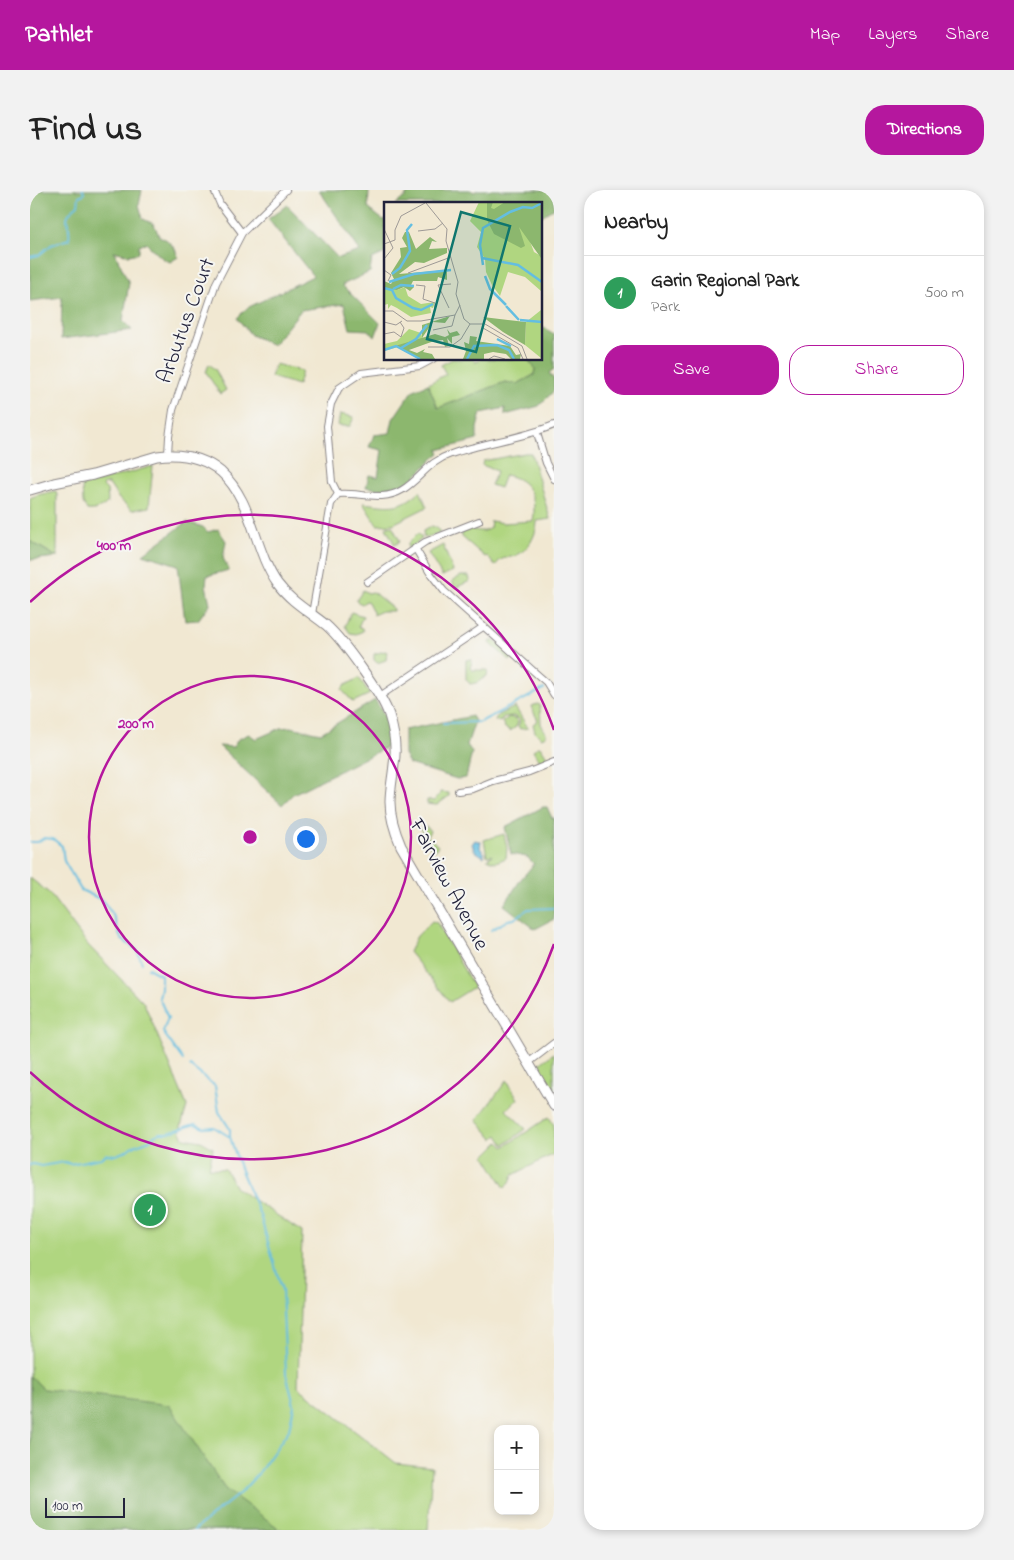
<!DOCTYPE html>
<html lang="en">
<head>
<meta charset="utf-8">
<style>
  body { margin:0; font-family:"Indie Flower",sans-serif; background:#f2f2f2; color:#222 }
  .controls { position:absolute; right:15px; bottom:15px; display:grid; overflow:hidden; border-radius:10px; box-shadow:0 2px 8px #0003 }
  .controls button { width:45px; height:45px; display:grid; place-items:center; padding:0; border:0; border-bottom:1px solid #e0e0e0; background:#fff; color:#222; font:25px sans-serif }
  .scale { position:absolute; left:15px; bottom:12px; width:80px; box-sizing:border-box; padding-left:5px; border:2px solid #22223b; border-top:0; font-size:14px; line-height:18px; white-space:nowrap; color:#22223b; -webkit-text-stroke:4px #f6f6f2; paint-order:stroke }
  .you { position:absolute; left:275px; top:648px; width:18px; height:18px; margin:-12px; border:4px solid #fff; border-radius:50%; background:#1a73e8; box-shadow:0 0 0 8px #1a73e833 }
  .badge { display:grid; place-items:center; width:32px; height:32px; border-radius:50%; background:#b5179e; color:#fff; font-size:16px; font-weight:700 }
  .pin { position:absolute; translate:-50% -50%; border:2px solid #fff; box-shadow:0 1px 5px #0006 }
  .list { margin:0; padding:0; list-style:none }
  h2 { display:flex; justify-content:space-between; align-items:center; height:65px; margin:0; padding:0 20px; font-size:21px }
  h2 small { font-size:16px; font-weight:400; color:#767676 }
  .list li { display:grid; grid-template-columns:32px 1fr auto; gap:15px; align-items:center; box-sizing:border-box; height:75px; padding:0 20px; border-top:1px solid #e0e0e0 }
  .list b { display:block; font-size:19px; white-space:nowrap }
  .list p { margin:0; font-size:16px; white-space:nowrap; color:#767676 }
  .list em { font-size:16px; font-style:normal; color:#767676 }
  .actions { display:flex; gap:10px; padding:15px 20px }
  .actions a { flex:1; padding:11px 0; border:1px solid #b5179e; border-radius:20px; text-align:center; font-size:18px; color:#b5179e }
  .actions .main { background:#b5179e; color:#fff }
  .map { position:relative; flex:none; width:524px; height:1340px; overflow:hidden; border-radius:20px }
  header { display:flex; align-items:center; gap:30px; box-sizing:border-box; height:70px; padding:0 25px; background:#b5179e; color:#fff }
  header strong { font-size:24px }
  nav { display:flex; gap:28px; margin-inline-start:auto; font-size:18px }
  .intro { display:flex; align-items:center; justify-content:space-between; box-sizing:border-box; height:120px; padding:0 30px }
  h1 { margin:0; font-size:35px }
  .button { padding:12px 22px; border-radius:20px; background:#b5179e; color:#fff; font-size:18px; font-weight:700 }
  main { display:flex; gap:30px; padding:0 30px }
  aside { flex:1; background:#fff; border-radius:20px; box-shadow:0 2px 8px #0003 }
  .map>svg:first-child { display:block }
  .green { fill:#b0d680; stroke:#697c5e }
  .forest { fill:#8cb76e; stroke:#576c54 }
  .water { fill:#64bee1; stroke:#43708e }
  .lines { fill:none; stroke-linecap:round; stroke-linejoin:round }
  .stream { stroke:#64bee1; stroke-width:2 }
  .minor-casing { stroke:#8a8586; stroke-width:8 }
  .secondary-casing { stroke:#8a8586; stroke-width:11 }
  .minor { stroke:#fff; stroke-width:6 }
  .secondary { stroke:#fff; stroke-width:9 }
  .ring { fill:none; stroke:#b5179e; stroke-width:2.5 }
  .labels { text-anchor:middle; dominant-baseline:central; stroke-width:4; stroke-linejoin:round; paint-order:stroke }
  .street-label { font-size:22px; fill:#22223b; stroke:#f6f6f2 }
  .inset-river { fill:none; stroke:#64bee1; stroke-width:2.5 }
  .inset-road { fill:none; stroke:#9e9996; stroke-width:1 }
  .view { fill:#0f766e; fill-opacity:0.15; stroke:#0f766e; stroke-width:2.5 }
  .inset-edge { fill:none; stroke:#22223b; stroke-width:2.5 }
  .centre { fill:#b5179e; stroke:#f6f6f2; stroke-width:2.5 }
  .ring-label { font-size:15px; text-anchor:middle; font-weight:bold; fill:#b5179e; stroke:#f6f6f2; stroke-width:4; stroke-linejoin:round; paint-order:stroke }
</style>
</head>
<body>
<header>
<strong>Pathlet</strong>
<nav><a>Map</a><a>Layers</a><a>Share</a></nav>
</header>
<div class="intro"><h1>Find us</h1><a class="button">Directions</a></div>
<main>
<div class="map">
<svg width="524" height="1340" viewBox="0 0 524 1340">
  <rect width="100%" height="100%" fill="#f6f6f2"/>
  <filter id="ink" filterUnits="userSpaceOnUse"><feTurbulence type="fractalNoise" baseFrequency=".02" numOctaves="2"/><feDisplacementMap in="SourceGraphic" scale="10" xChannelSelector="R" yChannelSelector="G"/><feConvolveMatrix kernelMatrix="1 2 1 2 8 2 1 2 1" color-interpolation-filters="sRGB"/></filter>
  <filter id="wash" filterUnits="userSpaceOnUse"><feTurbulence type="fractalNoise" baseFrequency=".0096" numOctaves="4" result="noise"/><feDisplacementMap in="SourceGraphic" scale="20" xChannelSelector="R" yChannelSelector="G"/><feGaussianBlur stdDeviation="1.12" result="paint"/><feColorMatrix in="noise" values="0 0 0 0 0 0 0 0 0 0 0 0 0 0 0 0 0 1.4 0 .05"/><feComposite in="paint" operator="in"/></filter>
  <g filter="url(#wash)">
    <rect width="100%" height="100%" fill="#f1e8d2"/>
    <path class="green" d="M422 169H444L446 172 451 169H497L505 178 504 185 487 194 475 192 408 219 398 194 416 184 411 175Z
      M179 174 185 179 196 200 190 204 176 182Z
      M245 174 272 181 268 195 241 187Z
      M310 224 324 227 320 236H308Z
      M495 263H501L520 329 507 331C507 345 497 364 481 367 473 368 470 369 465 376L457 366 455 367 432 347V342L441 339C449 341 453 343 460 338L461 331 473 333 503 331C507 309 500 289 475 285L470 298 461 295 467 281 452 275 453 271Z
      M123 276 119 317 102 320 89 309 79 294H75L73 296 77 300 78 312C72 318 66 321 57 320L53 313 52 296Z
      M26 301 27 305V367L0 351V308L7 305Z
      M390 301 397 317 363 334 347 335 333 313C358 316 370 320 390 301Z
      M362 336 370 351 365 355 356 338Z
      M402 336 407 338 410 343 394 348 393 341Z
      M387 344 390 345 392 349 378 359V353Z
      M413 355 423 381 412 386 398 363Z
      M431 386H439L440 391 425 398 422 391Z
      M333 400 338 403 343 402 363 419V421H352L343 425V422L338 412 336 411 332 414 326 411Z
      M321 422 333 426 328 437 332 438 333 441 326 444 320 443 315 436Z
      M461 451H466L484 467 480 471 460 453Z
      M355 461 357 462 356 470 347 473 344 470V464Z
      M441 469 442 471 440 478 442 480H458L457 486 446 493 440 494 436 489V470Z
      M329 488 340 504 323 512 312 500 314 496Z
      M507 514 510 515 511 534 516 543V546L511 548 505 542 503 534 508 530 504 523 502 516Z
      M485 517 498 538 490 539 488 536 490 532 489 529 483 526 473 527 470 532 465 530 468 525Z
      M479 527 486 529 488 532 486 537 480 541 475 538 472 532Z
      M510 556 519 570 511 573 503 560Z
      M410 602 419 603V606L407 615 397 614V610L405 611 406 607 410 605Z
      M397 637 400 641 397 646 408 656 403 662 390 638Z
      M474 644 477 658 476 668 466 672 458 670V668L462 666V665L457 666 454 650Z
      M0 688 19 703 58 755 114 813 157 916 150 940 154 948 171 951 183 958 179 978 195 979 206 998 272 1042 268 1197 366 1273 402 1277 398 1340H0Z
      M402 731 407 733 444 797 420 812 379 762 387 746Z
      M524 863V903L508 875Z
      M477 890 488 909 476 920 496 939 474 955 468 945 463 949 447 930Z
      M519 927 524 935V964L483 985 480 992 475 998 455 966 469 952 474 957Z"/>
    <path class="forest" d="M0 0H112L109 15 113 29 124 34 129 46 137 50 145 59 148 67 140 72 132 68 116 53 109 55V63L99 65 84 61 99 93 93 131 102 140 31 149 32 107 0 111Z
      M289 0H337L339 2 338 18 353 30 355 29V63L342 69 340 82 312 95 350 133 345 147 339 140 320 139 314 114 271 120 243 155 221 145 207 128 217 118 283 86 238 29 257 15 308 68 330 61Z
      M380 0H440L444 2 448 0H524V18L510 27V14H366L375 7Z
      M514 138 524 144V179L519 183 524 189V201L509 216 475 225V218L451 223 447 238V250L408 260 410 263C394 275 382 296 360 299 353 300 344 298 336 297L339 285 348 287 352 260 339 257 344 245 360 243 363 229 382 201 398 194 408 218 475 192 487 194 504 185 505 178 497 169H510V142Z
      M157 332 173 337 178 342 188 339 196 351 193 368 199 380 177 386 176 395 180 414 168 430 155 431 148 375 113 364Z
      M0 351 27 367 0 370Z
      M345 510C355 525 362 537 359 556L263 604 252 615 189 556 203 557 208 549 219 544 226 549 251 538 260 537 291 543Z
      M442 526 445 531 437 555 442 562 436 588 427 589 379 574 374 564V540Z
      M513 617H517L522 628H524V729L505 739 474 715 491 689 504 674 497 667 481 664 475 637Z
      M0 1186 14 1199 139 1215 195 1299 247 1337 246 1340H0Z"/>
    <path class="water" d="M445 650 451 652 450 658 454 662V667L445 661 442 654Z"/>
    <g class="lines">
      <path class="stream" d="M0 67 9 65 21 55 39 49C42 29 28 31 48 15L49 6 54 4 53 0
        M413 533 450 532 514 499
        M0 652H8L14 648 23 649 32 656 34 671 51 700 72 710 83 725 91 749 107 760 112 773
        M461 740 478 730 484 729 498 719 524 718
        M118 778 131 785V798L129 808 138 828 133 842 153 870
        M160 876 185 896 189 922 200 939V947L210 978 230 1025 252 1100 256 1183 264 1215 259 1240 228 1284 210 1303 164 1340
        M0 975 3 974 11 976 35 972 40 974 71 968 76 964 86 965 96 961 101 957 120 950 124 946 130 943H138L165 934 174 938 184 937 200 947"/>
    </g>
  </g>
  <g filter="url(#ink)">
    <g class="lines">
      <g class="minor-casing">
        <path id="minor" d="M184 0 190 14 212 43
          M507 243 516 273 524 289
          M138 264 139 247 143 220 186 93 212 43 256 0
          M308 304 302 292 297 236 301 214 309 198 331 183 390 176 403 169
          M385 358 400 383 414 401 509 486 516 492 524 505
          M337 392 395 352 449 331
          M282 424 301 314 308 304C329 302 352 312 372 300 391 289 397 272 421 264 455 252 491 249 524 235
          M350 506 453 437
          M428 601 443 599 463 591 499 582 524 572
          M498 873 524 853"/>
      </g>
      <g class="secondary-casing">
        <path id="secondary" d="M0 300 24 293 63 285 127 266C150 263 173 267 191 282 223 311 224 360 247 393 260 411 280 422 296 435 313 450 352 504 359 525 364 541 367 558 364 574 363 586 360 599 360 612 360 627 365 642 371 656L524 916"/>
      </g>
      <use href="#minor" class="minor"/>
      <use href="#secondary" class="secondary"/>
    </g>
  </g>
  <g class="ring">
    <circle cx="220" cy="647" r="161"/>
    <path d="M524 754A322 322 0 0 1 0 882M0 412A322 322 0 0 1 524 540"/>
  </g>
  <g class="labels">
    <g class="street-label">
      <text transform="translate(157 131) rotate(-70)">Arbutus Court</text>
      <text transform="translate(418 695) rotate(62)">Fairview Avenue</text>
    </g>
  </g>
  <g transform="translate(354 12)">
    <rect width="158" height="158" fill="#f1e8d2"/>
    <path d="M95 0H131L150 50 157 54V89L141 75 124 70 116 94 108 83 102 70 101 57 93 45 97 30 86 19ZM21 85 24 94 37 102 51 100 49 106 46 105 47 111 27 115 13 106 7 103 4 107V102L0 103V87L13 88ZM157 108V156L141 143 142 120ZM25 127 37 131 39 138 0 149V142L13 139Z" fill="#b0d680"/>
    <path d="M103 0H109L107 6 110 7 121 0H157V56L135 25 141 44 137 46 110 32 103 18ZM21 30H25L32 47 46 35 53 40 48 39 45 47 63 46V51L40 61 31 60 15 72 63 68V78L54 75 53 79H29L27 83 30 85 26 89 20 85 13 88 0 87V79L7 82 10 77 7 71 17 55 16 46 23 45 18 36ZM66 114 61 121 49 120 38 136V123ZM99 115 142 120 141 143 119 130ZM63 127 66 131 73 129 76 133 68 135V142L63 136 65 144 61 145 59 138 50 139 25 148 33 151 41 147 39 150 48 152 51 157H35L11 144 51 132 61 135 65 133ZM86 134 93 135 92 139 126 144 132 153 137 152 136 157H127L122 152 109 150 100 152V157H79L82 149 80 140 85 142Z" fill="#8cb76e"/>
    <path class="inset-river" d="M98 56 134 63 158 80M99 63 96 43 99 26 126 10 139 5 148 6 158 1M8 72 16 66 26 49 23 28 28 22M101 74 106 87 122 103M5 80 30 72 67 68M0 86 8 88 12 96 29 106 37 108 49 102M9 87 17 83 30 84M122 104 135 118M136 118 158 120M113 137 127 144M17 146 32 137 43 123M0 148 12 144 36 157M83 157 90 144 113 143 125 148 130 157"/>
    <path class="inset-road" d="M42 1 63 27 62 39 74 80 72 92 80 117 86 122H100M0 27 9 46 0 57M34 29 51 27 59 21M0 42 11 38V28L17 14 41 1M0 68 7 73 4 79M24 71 67 55M32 83 41 84 39 97 51 101 50 114M65 106 54 83 67 82M0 109H9L23 119H37L71 113 76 103M0 120 12 123 18 119M101 122 138 144 143 157M99 126 134 146 139 157M49 128 68 124 71 113M0 132 10 130 17 135 20 126 16 120M44 145H66L77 137 86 122M105 157 110 154 121 157"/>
    <path class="view" d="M77 10 126 24 92 150 43 137Z"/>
    <rect width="158" height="158" class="inset-edge"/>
  </g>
  <circle cx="220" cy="647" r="8" class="centre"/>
  <g class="ring-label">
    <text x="84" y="360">400 m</text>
    <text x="106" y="538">200 m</text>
  </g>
</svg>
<div class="controls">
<button>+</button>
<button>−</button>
</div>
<div class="scale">100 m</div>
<div class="you"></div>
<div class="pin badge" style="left:120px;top:1020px;background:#2e9e5b">1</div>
</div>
<aside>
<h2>Nearby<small></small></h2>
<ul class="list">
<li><span class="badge" style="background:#2e9e5b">1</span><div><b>Garin Regional Park</b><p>Park</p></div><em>500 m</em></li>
</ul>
<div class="actions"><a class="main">Save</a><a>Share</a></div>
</aside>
</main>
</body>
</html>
